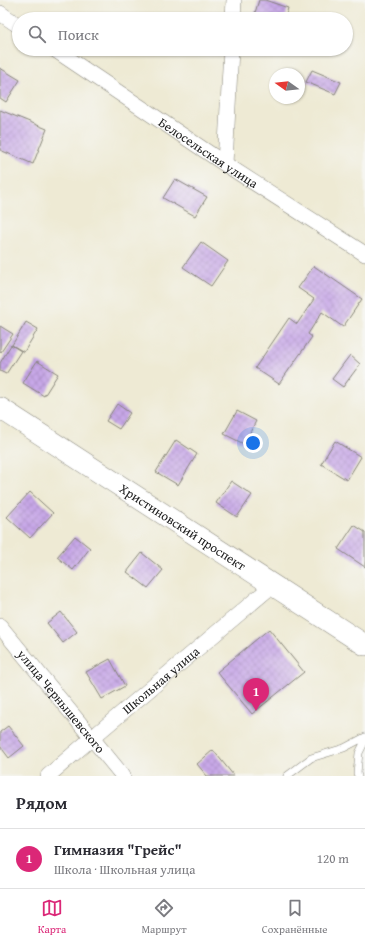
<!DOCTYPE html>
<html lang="ru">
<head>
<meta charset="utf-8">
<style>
  body { margin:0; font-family:"Gentium Book Plus",serif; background:#f7f7f7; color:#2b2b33 }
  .compass { position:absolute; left:269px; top:68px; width:36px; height:36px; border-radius:50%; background:#fff; box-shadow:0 1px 3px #0004; rotate:285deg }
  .you { position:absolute; left:253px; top:443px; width:14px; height:14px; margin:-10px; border:3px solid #fff; border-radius:50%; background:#1a73e8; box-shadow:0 0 0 6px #1a73e833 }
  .badge { display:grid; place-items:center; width:26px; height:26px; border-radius:50%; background:#db2777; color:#fff; font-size:13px; font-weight:700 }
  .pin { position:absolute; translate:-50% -33px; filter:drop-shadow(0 1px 2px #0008) }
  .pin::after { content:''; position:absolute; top:21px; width:14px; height:12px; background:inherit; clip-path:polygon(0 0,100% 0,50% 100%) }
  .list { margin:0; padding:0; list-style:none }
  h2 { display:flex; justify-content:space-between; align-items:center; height:52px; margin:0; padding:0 16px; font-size:17px }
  h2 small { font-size:13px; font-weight:400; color:#7c7c81 }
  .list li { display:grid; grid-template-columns:26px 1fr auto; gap:12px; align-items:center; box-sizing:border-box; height:60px; padding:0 16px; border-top:1px solid #e1e1e2 }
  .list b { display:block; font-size:15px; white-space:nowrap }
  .list p { margin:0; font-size:13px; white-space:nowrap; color:#7c7c81 }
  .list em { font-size:13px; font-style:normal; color:#7c7c81 }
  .icon { flex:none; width:22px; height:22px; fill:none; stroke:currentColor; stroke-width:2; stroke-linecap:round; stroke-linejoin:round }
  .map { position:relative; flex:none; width:365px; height:776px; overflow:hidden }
  .search { position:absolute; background:#fff; box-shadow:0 1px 3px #0004; left:12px; right:12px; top:12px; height:44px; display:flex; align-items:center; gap:10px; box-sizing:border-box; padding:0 14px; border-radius:22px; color:#7c7c81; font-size:15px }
  .sheet { height:112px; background:#fff }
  nav { display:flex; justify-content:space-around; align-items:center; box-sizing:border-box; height:56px; border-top:1px solid #e1e1e2; background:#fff; font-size:11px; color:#7c7c81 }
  nav a { display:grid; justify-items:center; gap:2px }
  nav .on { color:#db2777 }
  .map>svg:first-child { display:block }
  .building { fill:url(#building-cross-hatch) }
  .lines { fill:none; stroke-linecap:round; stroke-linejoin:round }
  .lane-casing { stroke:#858378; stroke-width:8 }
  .street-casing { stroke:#858378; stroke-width:16 }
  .secondary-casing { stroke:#858378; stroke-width:22 }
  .lane { stroke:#fff; stroke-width:7 }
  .street { stroke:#fff; stroke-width:15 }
  .secondary { stroke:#fff; stroke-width:21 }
  .labels { text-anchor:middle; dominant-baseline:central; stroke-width:3.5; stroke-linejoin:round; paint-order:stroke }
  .street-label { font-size:13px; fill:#1c1c1c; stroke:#f6f6f2 }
</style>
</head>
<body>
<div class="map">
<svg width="365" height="776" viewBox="0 0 365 776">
  <defs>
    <pattern id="building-cross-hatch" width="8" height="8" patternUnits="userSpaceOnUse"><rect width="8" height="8" fill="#c7a7e7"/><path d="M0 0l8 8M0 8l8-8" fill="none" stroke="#aa8fc6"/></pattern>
  </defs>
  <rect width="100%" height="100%" fill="#f6f6f2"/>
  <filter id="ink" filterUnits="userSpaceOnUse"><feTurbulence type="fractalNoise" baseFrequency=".025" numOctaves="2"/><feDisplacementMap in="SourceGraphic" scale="8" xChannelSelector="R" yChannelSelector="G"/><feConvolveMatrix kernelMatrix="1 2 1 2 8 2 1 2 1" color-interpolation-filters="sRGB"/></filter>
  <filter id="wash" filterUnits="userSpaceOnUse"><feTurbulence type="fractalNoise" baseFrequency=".012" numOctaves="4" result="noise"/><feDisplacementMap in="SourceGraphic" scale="16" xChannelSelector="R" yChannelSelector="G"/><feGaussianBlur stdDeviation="0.9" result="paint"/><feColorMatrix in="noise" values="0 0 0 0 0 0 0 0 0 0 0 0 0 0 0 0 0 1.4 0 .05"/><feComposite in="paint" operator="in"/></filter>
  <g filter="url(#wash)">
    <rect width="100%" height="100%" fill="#eeead4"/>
    <g id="blocks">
      <path class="building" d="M259 0H265L288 8 285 19H253Z
        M0 68 20 80 6 102 0 98Z
        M312 70 341 82 335 94 306 82Z
        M0 110 47 129 33 164 0 150Z
        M175 179 207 197 195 216 163 198Z
        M201 242 228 261 211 286 183 267Z
        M314 266 362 299 343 327 322 312 308 334 312 337 279 384 255 368 289 318 297 324 314 299 298 288Z
        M26 322 38 329 24 352 12 345Z
        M0 326 13 334 1 352 0 351Z
        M11 345 21 351 6 374 0 371V363Z
        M350 355 360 364 343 387 332 379Z
        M37 361 58 374 44 396 23 383Z
        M117 404 130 413 119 429 106 421Z
        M237 411 256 421 244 444 224 434Z
        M176 440 197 454 178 485 156 472Z
        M335 441 361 457 347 480 321 464Z
        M231 481 252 495 237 517 216 503Z
        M30 492 53 513 30 538 7 517Z
        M354 525 365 532V567L338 549Z
        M75 536 90 548 73 570 57 557Z
        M142 553 163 570 148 588 127 572Z
        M61 612 77 632 63 643 47 623Z
        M269 629 304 672 252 714 217 672Z
        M110 659 125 686 102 699 86 672Z
        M8 726 24 746 9 758 0 746V732Z
        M213 750 234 776H207L197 764Z"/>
    </g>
  </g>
  <g filter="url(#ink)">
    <use href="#blocks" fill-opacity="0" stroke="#858378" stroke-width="1"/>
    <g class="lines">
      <g class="lane-casing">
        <path id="lane" d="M287 776 311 758 344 748 365 737
          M358 776 357 773 359 753 365 741"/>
      </g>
      <g class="street-casing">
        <g id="street">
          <path d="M0 13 19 26"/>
          <path d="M233 19 234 0"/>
          <path id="s1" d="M54 49 225 164 365 254"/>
          <path d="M225 164 231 49"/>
          <path id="s2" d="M0 626 123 776"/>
          <path id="s3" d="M48 776 92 738 273 585"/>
        </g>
      </g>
      <g class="secondary-casing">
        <g id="secondary">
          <path id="s4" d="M0 408 365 645"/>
        </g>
      </g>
      <use href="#lane" class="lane"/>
      <use href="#street" class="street"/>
      <use href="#secondary" class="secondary"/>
    </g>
  </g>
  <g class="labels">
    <g class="street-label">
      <text stroke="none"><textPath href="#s1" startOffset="186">Белосельская улица</textPath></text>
      <text stroke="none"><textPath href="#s4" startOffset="218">Христиновский проспект</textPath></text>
      <text stroke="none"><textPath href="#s3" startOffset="148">Школьная улица</textPath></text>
      <text stroke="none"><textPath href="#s2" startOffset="97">улица Чернышевского</textPath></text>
    </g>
  </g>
</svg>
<svg class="compass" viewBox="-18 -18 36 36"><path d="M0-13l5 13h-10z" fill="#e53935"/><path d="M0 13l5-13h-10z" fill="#7c7c81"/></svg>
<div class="you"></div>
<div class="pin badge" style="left:256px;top:711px">1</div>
<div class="search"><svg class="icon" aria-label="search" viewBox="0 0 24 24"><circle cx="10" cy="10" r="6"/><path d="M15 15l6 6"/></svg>Поиск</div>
</div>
<section class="sheet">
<h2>Рядом<small></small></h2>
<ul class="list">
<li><span class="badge">1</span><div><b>Гимназия &quot;Грейс&quot;</b><p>Школа · Школьная улица</p></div><em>120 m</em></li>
</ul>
</section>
<nav>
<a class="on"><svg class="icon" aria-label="map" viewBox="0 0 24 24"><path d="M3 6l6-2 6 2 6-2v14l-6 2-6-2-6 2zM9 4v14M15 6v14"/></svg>Карта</a>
<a><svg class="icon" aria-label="directions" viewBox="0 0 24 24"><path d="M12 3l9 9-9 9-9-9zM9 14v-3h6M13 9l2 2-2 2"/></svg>Маршрут</a>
<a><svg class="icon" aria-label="saved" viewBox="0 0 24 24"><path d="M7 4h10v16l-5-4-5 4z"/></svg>Сохранённые</a>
</nav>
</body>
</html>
